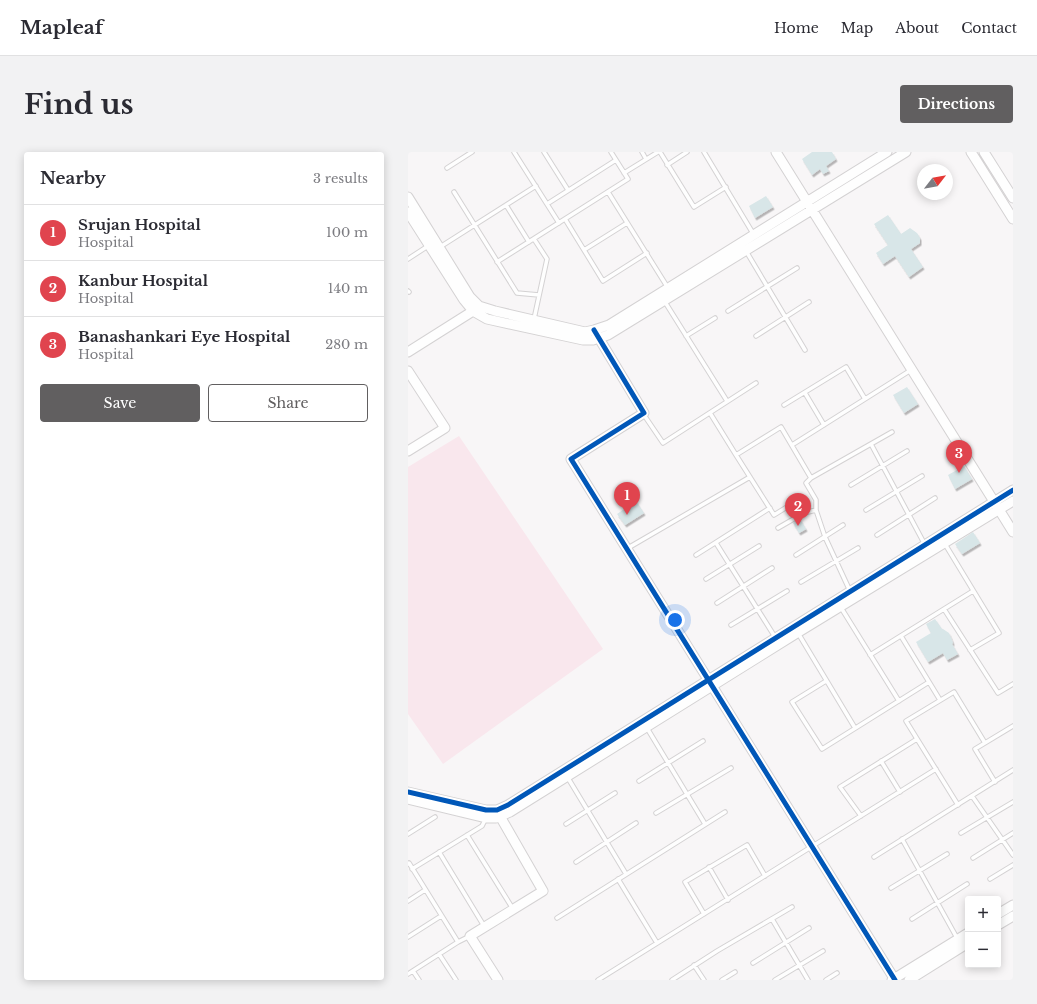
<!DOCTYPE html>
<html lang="en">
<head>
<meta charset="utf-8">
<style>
  body { margin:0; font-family:"Libre Baskerville",serif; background:#f2f2f3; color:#2b2b33 }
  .controls { position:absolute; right:12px; bottom:12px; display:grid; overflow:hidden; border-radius:4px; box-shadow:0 2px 10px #0003 }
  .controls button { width:36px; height:36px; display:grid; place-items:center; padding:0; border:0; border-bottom:1px solid #e1e1e2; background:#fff; color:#2b2b33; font:20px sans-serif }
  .compass { position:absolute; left:509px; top:12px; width:36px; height:36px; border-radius:50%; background:#fff; box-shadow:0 2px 10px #0003; rotate:59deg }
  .you { position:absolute; left:267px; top:468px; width:14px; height:14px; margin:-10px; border:3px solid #fff; border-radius:50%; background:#1a73e8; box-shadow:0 0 0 6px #1a73e833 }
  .badge { display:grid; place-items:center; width:26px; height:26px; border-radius:50%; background:#615f60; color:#fff; font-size:13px; font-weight:700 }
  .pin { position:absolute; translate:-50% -33px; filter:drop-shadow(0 1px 2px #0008) }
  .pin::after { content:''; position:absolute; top:21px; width:14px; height:12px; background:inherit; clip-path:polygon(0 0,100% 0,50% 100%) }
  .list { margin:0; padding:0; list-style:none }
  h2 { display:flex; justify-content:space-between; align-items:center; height:52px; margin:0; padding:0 16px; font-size:17px }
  h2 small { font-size:13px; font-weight:400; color:#7c7c81 }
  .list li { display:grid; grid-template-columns:26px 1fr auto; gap:12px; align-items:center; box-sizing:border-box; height:56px; padding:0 16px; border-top:1px solid #e1e1e2 }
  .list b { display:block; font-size:15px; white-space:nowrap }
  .list p { margin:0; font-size:13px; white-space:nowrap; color:#7c7c81 }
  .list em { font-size:13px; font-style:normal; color:#7c7c81 }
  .actions { display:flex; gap:8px; padding:12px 16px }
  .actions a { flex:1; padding:9px 0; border:1px solid #615f60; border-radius:4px; text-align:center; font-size:14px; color:#615f60 }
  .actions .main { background:#615f60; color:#fff }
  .map { position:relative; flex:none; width:605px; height:828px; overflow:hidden; border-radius:4px }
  header { display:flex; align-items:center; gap:24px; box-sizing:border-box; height:56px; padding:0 20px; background:#fff; border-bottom:1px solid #e1e1e2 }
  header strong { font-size:19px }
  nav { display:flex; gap:22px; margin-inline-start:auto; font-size:14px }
  .intro { display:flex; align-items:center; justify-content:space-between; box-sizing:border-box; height:96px; padding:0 24px }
  h1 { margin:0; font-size:28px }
  .button { padding:10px 18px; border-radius:4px; background:#615f60; color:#fff; font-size:14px; font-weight:700 }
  main { display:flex; gap:24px; padding:0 24px }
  aside { flex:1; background:#fff; border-radius:4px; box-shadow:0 2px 10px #0003 }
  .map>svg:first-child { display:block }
  .green { fill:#f9e7ed }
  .building { fill:#d8e6e8; filter:url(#shadow) }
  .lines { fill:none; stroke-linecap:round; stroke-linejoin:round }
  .service-casing { stroke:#d4d2d3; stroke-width:5.5 }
  .tertiary-casing { stroke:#d4d2d3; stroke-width:11 }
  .service { stroke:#fefefe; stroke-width:3.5 }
  .tertiary { stroke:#fefefe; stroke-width:9 }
  .cycleway-casing { stroke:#fff; stroke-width:8 }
  .cycleway { stroke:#0057b8; stroke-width:5 }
</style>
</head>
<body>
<header>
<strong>Mapleaf</strong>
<nav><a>Home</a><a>Map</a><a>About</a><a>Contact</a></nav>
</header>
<div class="intro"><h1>Find us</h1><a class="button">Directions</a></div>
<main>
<aside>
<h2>Nearby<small>3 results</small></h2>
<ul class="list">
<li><span class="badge" style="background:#e0444e">1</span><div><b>Srujan Hospital</b><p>Hospital</p></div><em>100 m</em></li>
<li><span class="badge" style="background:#e0444e">2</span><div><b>Kanbur Hospital</b><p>Hospital</p></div><em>140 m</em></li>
<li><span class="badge" style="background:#e0444e">3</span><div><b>Banashankari Eye Hospital</b><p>Hospital</p></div><em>280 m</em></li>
</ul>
<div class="actions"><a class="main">Save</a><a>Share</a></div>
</aside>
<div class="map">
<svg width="605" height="828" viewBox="0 0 605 828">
  <defs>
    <filter id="shadow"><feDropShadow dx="1.5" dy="2.5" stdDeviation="0" flood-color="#0004"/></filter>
  </defs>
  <rect width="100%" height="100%" fill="#f8f6f7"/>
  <path class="green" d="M51 284 195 497 35 612 0 562V315Z"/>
  <path class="building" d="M404 0H424L428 7 418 14 421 19 415 22 412 17 404 23 394 7Z
    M358 44 365 55 347 66 341 54Z
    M480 63 493 82 502 76 509 81 512 86V91L503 97 515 115 501 125 487 104 475 112 468 101 480 93 466 72Z
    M499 235 510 252 496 261 485 243Z
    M556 314 564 327 547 337 540 323Z
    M228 349 236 361 217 373 209 362Z
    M392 367 398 377 391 381 385 371Z
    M565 380 572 391 554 402 547 392Z
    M527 467 534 477H535L541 481 544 488 545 491 544 492 550 502 539 508 535 501 520 510 508 490 523 481 518 472Z"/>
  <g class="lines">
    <g class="service-casing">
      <path id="service" d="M106 0 151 71
        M136 0 160 38
        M234 0 238 7
        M252 0 286 55 318 35
        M296 0 346 83
        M259 13 279 0
        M39 16 64 0
        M216 21 250 0
        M46 40 109 141 131 143
        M200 40 260 136
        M139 52 208 8
        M98 53 121 90
        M157 67 195 129 239 101
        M32 95 128 34
        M176 98 219 71
        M338 99 397 198
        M0 107 20 94
        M89 110 220 27 203 0
        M0 139 1 140
        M257 150 319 249
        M320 159 389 116
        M126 167 139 107 126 87
        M278 184 307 166
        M348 184 401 150
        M397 241 416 273
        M376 253 438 215 457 247
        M302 261 328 303
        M236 263 255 291 348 231
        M463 292 516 391
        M384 293 503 218
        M403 326 484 280
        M443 333 499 299
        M458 358 514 324
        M396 361 387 350 366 363 328 303 373 275 403 326 398 331 408 348V358L417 385 442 439
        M370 376 396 361 408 358
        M469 383 527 346
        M308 391 367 485
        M537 392 591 481 562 498
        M220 396 342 325
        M288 403 362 356
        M388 403 435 373
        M298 427 351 394
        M393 430 450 396
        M309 451 364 416
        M432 454 491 549
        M536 457 590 541 605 532
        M323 473 379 439
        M390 481 447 576
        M493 484 532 548
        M462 503 565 439
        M418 529 384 550 414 597 521 530
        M239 576 297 672
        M473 609 492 640
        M160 626 218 722
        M231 629 295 589
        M587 630 567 597 605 574
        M564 644 605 703
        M550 653 498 569 546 540 577 591
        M248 661 323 616
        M453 664 432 635 509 587
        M158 672 207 641
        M553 681 605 650
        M0 682 27 665
        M59 683 105 757
        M494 687 549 786
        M31 700 76 774
        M466 705 605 618
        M565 706 605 681
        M168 710 228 671
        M0 712 1 711 50 790
        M301 715 320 748
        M4 717 74 674 78 666
        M210 727 249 791
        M582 727 605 713
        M483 736 539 702
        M0 749 17 738
        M296 762 277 730 339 693 357 724
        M149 766 317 660
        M364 767 400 828
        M504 767 559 732
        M0 785 33 764
        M31 802 48 828
        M345 811 401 776
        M286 813 296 828
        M5 819 11 828
        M0 822 50 790 62 784
        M190 828 528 617
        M264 828 309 799 384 755
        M314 828 327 820
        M367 828 415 799
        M418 828 429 821"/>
    </g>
    <g class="tertiary-casing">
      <path id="tertiary" d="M368 0 605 380
        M563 0 605 67
        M576 0 605 46
        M0 45 62 145 71 154 87 159 177 180 186 178 201 173 479 0
        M0 60 56 148 65 159 79 167 175 188H185L200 183 498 0
        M186 178 236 261 163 307 487 828
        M0 200 65 159 69 155
        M0 219 37 276 0 299
        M0 640 78 658H89L100 653 605 338
        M0 647 78 666H88L102 660 389 481 605 349
        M89 659 135 739 62 784 90 828
        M590 762 605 753
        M590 773 605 764
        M484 828 560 781
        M501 828 560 791"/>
    </g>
    <use href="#service" class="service"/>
    <use href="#tertiary" class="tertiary"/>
    <g class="cycleway-casing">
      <path id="cycleway" d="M186 178 236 261 163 307 487 828
        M0 640 78 658H89L100 653 605 338"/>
    </g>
    <use href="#cycleway" class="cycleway"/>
  </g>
</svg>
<div class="controls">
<button>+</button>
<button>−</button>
</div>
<svg class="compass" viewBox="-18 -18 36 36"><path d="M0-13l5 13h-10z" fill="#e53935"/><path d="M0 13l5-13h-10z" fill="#7c7c81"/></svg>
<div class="you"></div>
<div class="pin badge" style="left:219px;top:363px;background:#e0444e">1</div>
<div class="pin badge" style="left:390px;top:374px;background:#e0444e">2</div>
<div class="pin badge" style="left:551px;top:321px;background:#e0444e">3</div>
</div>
</main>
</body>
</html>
